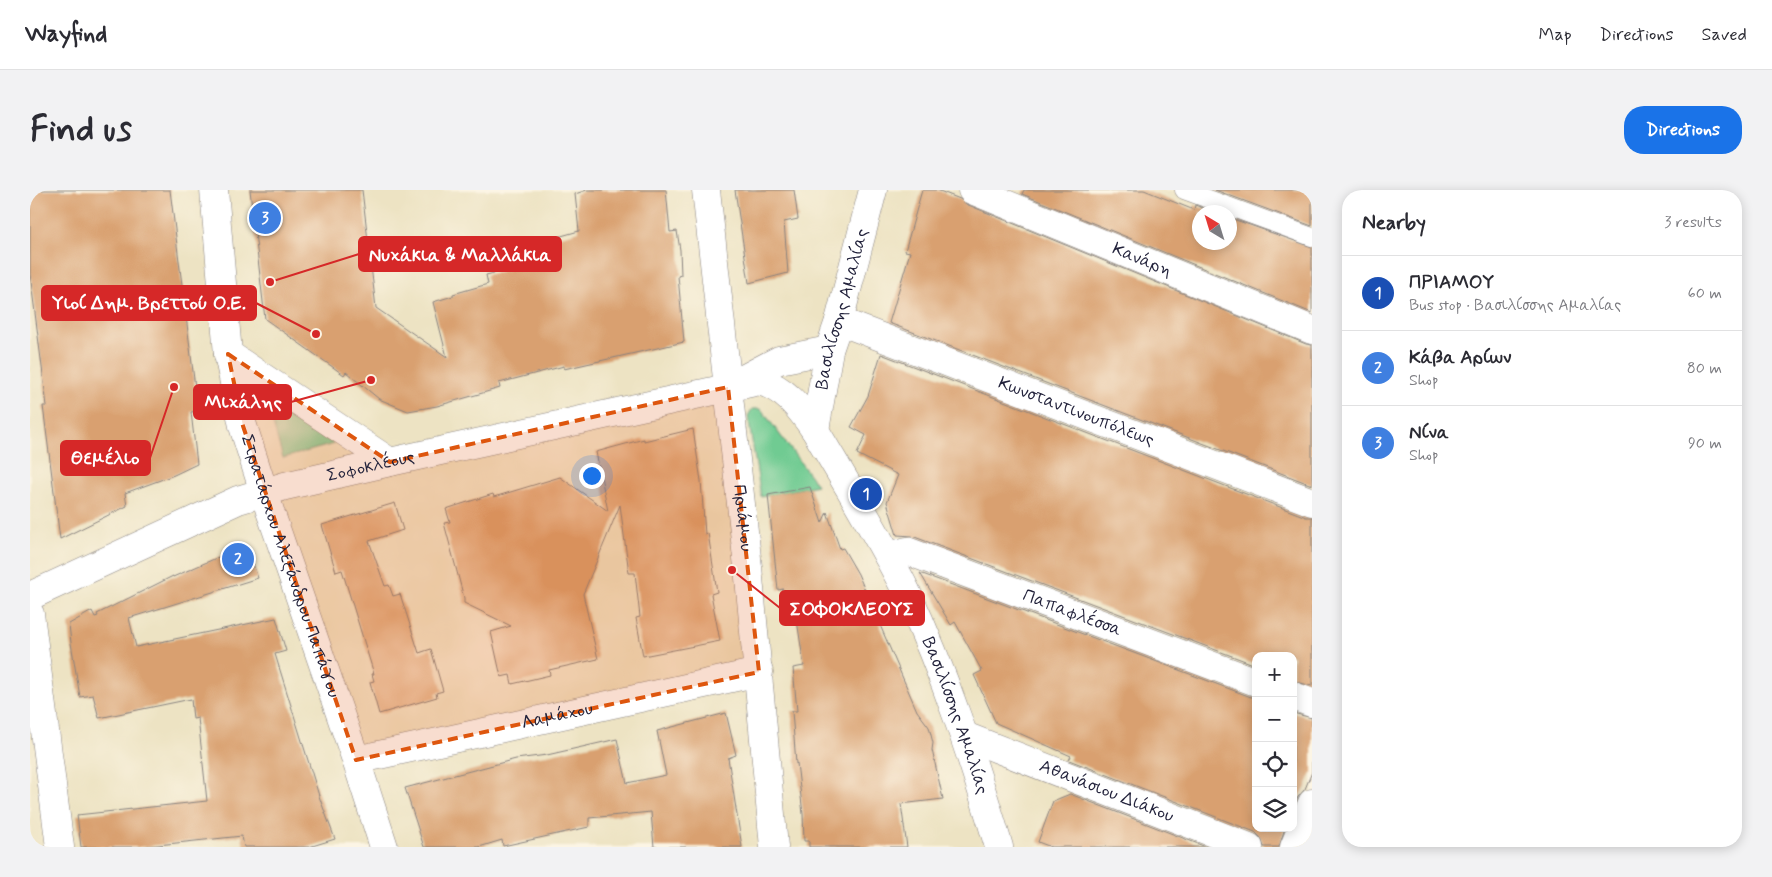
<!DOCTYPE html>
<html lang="en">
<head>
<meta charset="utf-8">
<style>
  body { margin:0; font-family:Mynerve,sans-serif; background:#f2f2f3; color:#2b2b33 }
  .controls { position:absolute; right:15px; bottom:15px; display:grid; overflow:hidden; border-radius:10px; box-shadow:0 2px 12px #0003 }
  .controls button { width:45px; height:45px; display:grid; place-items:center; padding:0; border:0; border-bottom:1px solid #e1e1e2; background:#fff; color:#2b2b33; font:25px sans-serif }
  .compass { position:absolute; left:1162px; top:15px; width:45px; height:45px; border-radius:50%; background:#fff; box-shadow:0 2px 12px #0003; rotate:322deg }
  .you { position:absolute; left:561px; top:285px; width:18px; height:18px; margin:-12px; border:4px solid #fff; border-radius:50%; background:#1a73e8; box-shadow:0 0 0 8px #1a73e833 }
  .badge { display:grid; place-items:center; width:32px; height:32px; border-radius:50%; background:#1a73e8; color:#fff; font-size:16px; font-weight:700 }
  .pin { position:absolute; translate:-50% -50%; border:2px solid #fff; box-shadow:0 1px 5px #0006 }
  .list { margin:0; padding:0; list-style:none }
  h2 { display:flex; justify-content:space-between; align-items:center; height:65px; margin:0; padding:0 20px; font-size:21px }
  h2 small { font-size:16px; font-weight:400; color:#7c7c81 }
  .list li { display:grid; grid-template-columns:32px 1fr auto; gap:15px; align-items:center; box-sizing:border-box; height:75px; padding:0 20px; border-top:1px solid #e1e1e2 }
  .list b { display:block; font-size:19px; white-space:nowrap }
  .list p { margin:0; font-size:16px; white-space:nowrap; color:#7c7c81 }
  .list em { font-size:16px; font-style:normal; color:#7c7c81 }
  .icon { flex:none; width:28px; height:28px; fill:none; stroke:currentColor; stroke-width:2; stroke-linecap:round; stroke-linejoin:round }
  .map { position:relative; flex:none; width:1282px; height:657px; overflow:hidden; border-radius:20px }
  header { display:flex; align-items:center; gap:30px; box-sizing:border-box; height:70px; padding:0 25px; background:#fff; border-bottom:1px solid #e1e1e2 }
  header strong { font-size:24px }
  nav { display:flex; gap:28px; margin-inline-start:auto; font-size:18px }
  .intro { display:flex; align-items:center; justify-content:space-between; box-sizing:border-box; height:120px; padding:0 30px }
  h1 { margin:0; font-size:35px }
  .button { padding:12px 22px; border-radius:20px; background:#1a73e8; color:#fff; font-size:18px; font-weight:700 }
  main { display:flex; gap:30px; padding:0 30px }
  aside { flex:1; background:#fff; border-radius:20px; box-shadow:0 2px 12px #0003 }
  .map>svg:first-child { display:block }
  .green { fill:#70cb92; stroke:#497666 }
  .building { fill:#d9a070 }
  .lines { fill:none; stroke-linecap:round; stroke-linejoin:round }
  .lane-casing { stroke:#88827f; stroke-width:19 }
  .street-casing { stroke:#88827f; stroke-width:29 }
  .secondary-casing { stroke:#88827f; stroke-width:29 }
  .lane { stroke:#fff; stroke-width:18 }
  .street { stroke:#fff; stroke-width:28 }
  .secondary { stroke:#fff; stroke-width:28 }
  .marked { fill:#de560e; fill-opacity:0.2; stroke:#de560e; stroke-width:4; stroke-dasharray:10 6; stroke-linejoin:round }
  .labels { text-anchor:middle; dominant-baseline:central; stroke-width:5; stroke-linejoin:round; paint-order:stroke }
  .street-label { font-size:18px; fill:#22223b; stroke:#fcf5e5 }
  .leader { fill:none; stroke:#d62828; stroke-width:2 }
  .callout-dot { fill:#d62828; stroke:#fcf5e5; stroke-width:2 }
  .callout { fill:#d62828; stroke:#d62828; stroke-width:2 }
  .callout-label { font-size:19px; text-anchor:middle; font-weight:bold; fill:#fff }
</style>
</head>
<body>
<header>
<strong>Wayfind</strong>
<nav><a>Map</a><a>Directions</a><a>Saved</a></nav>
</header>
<div class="intro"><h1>Find us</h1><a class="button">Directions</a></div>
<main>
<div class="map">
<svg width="1282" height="657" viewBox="0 0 1282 657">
  <rect width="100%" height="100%" fill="#fcf5e5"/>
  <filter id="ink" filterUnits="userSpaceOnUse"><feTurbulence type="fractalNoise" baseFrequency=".02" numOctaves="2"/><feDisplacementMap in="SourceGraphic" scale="10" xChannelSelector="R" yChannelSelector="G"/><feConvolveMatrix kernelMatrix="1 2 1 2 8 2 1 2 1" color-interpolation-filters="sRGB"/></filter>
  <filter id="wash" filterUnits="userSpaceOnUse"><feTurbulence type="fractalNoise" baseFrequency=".0096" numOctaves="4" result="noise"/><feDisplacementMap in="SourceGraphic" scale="20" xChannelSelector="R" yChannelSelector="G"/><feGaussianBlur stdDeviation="1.12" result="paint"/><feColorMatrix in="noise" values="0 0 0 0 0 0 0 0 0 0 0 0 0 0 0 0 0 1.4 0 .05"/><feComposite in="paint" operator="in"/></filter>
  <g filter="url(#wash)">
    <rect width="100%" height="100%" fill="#ede3c3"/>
    <path class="green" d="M237 214 304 254 253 268Z
      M722 219H731L787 295 731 307 718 226Z"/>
    <g id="blocks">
      <path class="building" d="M0 0H140L168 221 161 222 167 274 144 285 95 303 97 316 30 349 13 216H17L0 84Z
        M220 0H332L346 118 417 167 403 112 423 106V104L458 94 456 85 480 79 477 65 507 58 506 53 549 41 545 4 557 0H636L640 42 647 41 650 60 651 85 648 86 654 152 534 179V176L469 193 470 198 407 216 378 221 349 209 316 182 314 185 235 129Z
        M705 0H764L768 29 754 32 758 83 719 93Z
        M892 0H907L930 9 936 14 1276 154 1282 155V295L859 133 880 62 875 61Z
        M994 0H1114L1164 20 1165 15 1184 22H1170V52H1200V28L1282 57V123L992 4Z
        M1185 0H1282V36Z
        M851 164 1276 327H1282V496L1263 491V466H1226V475L882 346 867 345 857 312 868 285 827 264 836 245 821 237 838 206Z
        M663 239 671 291 675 344 678 343 687 402 681 404 690 451 613 466 606 428 610 427 605 383H599L590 315 553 404 568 469 519 480 520 485 482 494 480 485 471 487 461 442 481 436 434 413V408L414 333 420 332 416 319 463 304 464 307 530 287 578 321 566 262 614 249V251Z
        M780 297 792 333 797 322 810 359 813 358 828 384 887 521 899 537 903 553 902 560 913 609 871 614 877 657H779V651H774L773 624 767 573 766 574 762 521H767L763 478 774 476 763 404 754 406 753 399 748 400 738 305Z
        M365 313 373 340 339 351 355 396 359 395 363 406 370 404 389 463 401 459 413 501 406 503 407 507 349 524 340 492 344 491 342 484H344L312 380 306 382 292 335Z
        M216 355 228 388 99 428 106 457 246 428 256 461 245 464 290 609 305 649 279 657H214L212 646 109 657H51L47 625 177 611 168 528 163 529 161 509 69 528 63 505 50 507 41 453 39 434 62 421 65 427 68 426 67 424 143 386V387Z
        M890 383 1221 507H1226V638H1255L1249 657H1234L1231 648 1225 642 1039 570 1041 566 966 533 944 485 952 481 925 432 921 435Z
        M696 523 706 565 698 568 712 657H624L621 622 559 628V637L473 656 472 650 449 657H394L375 598 486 569 517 565 587 549 597 593 636 585 627 541Z
        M1263 523 1282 528V582L1275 599 1268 607 1263 618Z
        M1040 604 1176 657H1021L1008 652 1023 611Z"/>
    </g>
  </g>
  <g filter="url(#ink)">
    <use href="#blocks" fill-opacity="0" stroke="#88827f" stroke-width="1"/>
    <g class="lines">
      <g class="lane-casing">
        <path id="lane" d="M1154 0 1282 47"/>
      </g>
      <g class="street-casing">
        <g id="street">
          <path id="s1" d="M942 0 1282 140"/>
          <path id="s2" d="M809 131 1282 312"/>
          <path d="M198 164 360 272"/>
          <path id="s3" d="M785 240 799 160 809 131 843 0"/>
          <path id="s4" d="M858 366 877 361 1226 492"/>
          <path id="s5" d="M0 406 208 310 255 296 360 272 729 191C755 198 770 218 785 240 816 293 849 346 876 401 915 484 943 570 969 657"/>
          <path d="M0 424 30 657"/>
          <path d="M1263 506 1282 513"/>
          <path id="s6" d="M935 546 1219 657"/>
          <path id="s7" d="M326 570 729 482"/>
          <path d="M1264 657 1282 613"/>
        </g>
      </g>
      <g class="secondary-casing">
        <g id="secondary">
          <path id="s8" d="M184 0 198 164 213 236 240 321 326 570 354 657"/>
          <path id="s9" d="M676 0 718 377 744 657"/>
          <path d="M698 197 749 170 799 160"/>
        </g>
      </g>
      <use href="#lane" class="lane"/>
      <use href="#street" class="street"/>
      <use href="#secondary" class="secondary"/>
    </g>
  </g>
  <path class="marked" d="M198 164 360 272 698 197 729 482 326 570 213 236Z"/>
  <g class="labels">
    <g class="street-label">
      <text stroke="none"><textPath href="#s1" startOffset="184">Κανάρη</textPath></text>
      <text stroke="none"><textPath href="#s3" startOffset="124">Βασιλίσσης Αμαλίας</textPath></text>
      <text stroke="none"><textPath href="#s2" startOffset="254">Κωνσταντινουπόλεως</textPath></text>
      <text stroke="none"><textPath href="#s5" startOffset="366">Σοφοκλέους</textPath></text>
      <text stroke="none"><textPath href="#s9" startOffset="330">Πριάμου</textPath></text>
      <text stroke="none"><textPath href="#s8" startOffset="386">Στρατάρχου Αλεξάνδρου Παπάγου</textPath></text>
      <text stroke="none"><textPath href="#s4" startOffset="196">Παπαφλέσσα</textPath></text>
      <text stroke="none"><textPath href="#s7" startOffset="206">Λαμάχου</textPath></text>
      <text stroke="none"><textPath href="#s5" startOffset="1159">Βασιλίσσης Αμαλίας</textPath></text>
      <text stroke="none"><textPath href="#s6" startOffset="152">Αθανάσιου Διάκου</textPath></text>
    </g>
  </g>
  <path class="leader" d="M240 92L329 64M286 144L226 113M341 190L261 212M144 197L120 268M702 380L750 418"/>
  <g class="callout-dot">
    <circle cx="240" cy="92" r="5"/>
    <circle cx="286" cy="144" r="5"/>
    <circle cx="341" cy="190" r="5"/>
    <circle cx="144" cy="197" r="5"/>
    <circle cx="702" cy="380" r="5"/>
  </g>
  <g class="callout">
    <rect x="329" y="47" width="202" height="34" rx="5"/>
    <rect x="12" y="96" width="214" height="34" rx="5"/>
    <rect x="164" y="195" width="97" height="34" rx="5"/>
    <rect x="31" y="251" width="89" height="34" rx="5"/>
    <rect x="750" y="401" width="144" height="34" rx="5"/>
  </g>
  <g class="callout-label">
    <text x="430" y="71">Νυχάκια &amp; Μαλλάκια</text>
    <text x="119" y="119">Υιοί Δημ. Βρεττού Ο.Ε.</text>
    <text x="213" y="218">Μιχάλης</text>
    <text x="75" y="274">Θεμέλιο</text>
    <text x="822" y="425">ΣΟΦΟΚΛΕΟΥΣ</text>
  </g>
</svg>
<div class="controls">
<button>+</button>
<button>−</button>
<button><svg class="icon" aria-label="locate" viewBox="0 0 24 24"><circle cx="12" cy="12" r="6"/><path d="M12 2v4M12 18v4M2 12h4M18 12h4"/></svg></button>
<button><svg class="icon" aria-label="layers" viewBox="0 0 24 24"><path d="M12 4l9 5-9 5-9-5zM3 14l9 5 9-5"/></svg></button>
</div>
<svg class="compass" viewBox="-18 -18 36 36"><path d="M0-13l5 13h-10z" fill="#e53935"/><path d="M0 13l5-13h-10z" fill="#7c7c81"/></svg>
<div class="you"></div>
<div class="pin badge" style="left:836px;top:304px;background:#1a4fb4">1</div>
<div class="pin badge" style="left:208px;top:369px;background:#3f7fe0">2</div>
<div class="pin badge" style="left:235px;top:28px;background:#3f7fe0">3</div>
</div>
<aside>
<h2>Nearby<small>3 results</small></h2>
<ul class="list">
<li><span class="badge" style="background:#1a4fb4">1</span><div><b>ΠΡΙΑΜΟΥ</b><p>Bus stop · Βασιλίσσης Αμαλίας</p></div><em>60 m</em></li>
<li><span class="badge" style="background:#3f7fe0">2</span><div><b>Κάβα Αρίων</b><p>Shop</p></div><em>80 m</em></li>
<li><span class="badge" style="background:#3f7fe0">3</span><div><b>Νίνα</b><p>Shop</p></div><em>90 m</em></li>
</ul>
</aside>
</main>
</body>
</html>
